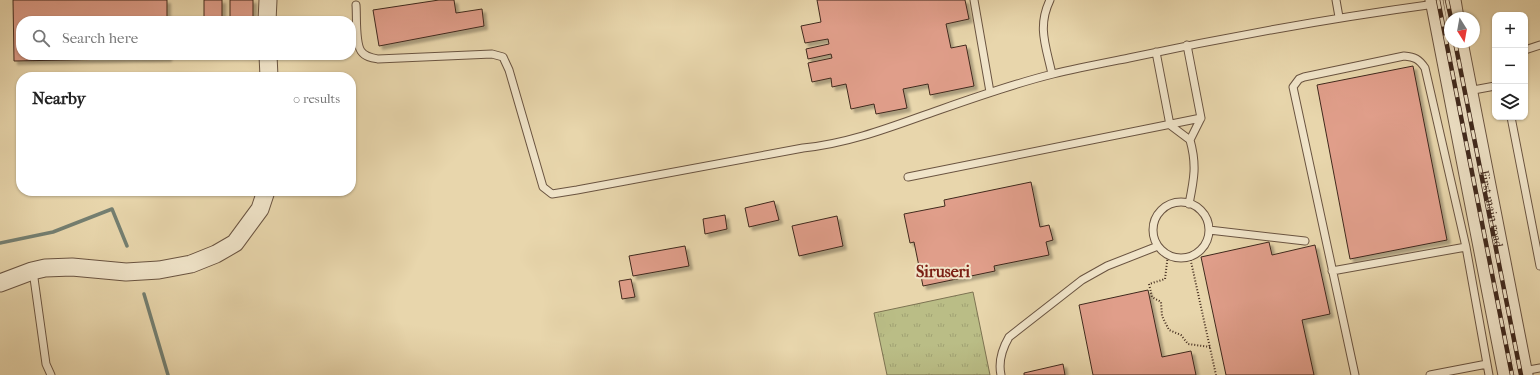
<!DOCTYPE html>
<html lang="en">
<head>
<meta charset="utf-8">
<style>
  body { margin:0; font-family:"IM FELL French Canon",serif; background:#f6f6f6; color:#222 }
  .controls { position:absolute; right:12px; top:12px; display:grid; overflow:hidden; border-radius:8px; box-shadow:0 1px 3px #0004 }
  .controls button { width:36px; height:36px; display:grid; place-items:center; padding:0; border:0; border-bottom:1px solid #e0e0e0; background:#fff; color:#222; font:20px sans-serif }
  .compass { position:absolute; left:1444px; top:12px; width:36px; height:36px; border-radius:50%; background:#fff; box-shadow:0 1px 3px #0004; rotate:169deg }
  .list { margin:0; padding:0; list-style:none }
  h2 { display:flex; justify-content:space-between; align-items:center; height:52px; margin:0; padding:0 16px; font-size:17px }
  h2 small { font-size:13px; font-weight:400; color:#767676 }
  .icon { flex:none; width:22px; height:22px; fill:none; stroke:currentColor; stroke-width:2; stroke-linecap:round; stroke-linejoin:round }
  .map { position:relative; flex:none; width:1540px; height:375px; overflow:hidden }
  .search { position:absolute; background:#fff; box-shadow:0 1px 3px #0004; left:16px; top:16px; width:340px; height:44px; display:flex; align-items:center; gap:10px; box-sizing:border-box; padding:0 14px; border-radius:16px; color:#767676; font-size:15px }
  .panel { position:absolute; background:#fff; box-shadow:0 1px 3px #0004; left:16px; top:72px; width:340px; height:124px; border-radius:16px }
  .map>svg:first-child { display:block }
  .park { fill:url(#park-tufts); stroke:#7d7352 }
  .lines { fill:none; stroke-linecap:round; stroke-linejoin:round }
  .stream { stroke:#747f71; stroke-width:3.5 }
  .building { fill:#e09e8a; stroke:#40291d; filter:url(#shadow) }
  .service-casing { stroke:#6a5441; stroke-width:9 }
  .tertiary-casing { stroke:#6a5441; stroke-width:19 }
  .path { stroke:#40291d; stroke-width:2; stroke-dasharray:1 2; stroke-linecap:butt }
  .service { stroke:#f0e4c9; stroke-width:7 }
  .tertiary { stroke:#f0e4c9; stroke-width:17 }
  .rail-casing { stroke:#40291d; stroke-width:4.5 }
  .rail { stroke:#f0e4c9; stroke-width:3; stroke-dasharray:9; stroke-linecap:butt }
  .labels { text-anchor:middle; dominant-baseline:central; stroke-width:4; stroke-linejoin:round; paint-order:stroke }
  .street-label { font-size:12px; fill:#40291d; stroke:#f0e4c9 }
  .district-label { font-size:16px; font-weight:bold; fill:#7a1f14; stroke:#f0e4c9 }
</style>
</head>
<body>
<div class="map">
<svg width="1540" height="375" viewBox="0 0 1540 375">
  <defs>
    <pattern id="park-tufts" width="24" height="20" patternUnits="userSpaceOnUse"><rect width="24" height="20" fill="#babd86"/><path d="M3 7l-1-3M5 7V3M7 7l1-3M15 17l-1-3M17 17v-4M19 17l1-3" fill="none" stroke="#a1a273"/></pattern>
    <filter id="shadow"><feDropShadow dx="3.5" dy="3.5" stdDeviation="1" flood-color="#0004"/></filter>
  </defs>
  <rect width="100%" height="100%" fill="#e8d6ac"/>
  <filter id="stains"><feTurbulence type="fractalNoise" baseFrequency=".005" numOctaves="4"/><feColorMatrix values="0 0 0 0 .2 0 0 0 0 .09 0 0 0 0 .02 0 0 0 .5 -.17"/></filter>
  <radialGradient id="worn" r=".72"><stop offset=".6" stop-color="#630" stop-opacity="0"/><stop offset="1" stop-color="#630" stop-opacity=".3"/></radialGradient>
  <path class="park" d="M973 292 990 375H887L874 313Z"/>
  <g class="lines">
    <path class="stream" d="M0 243 53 232 112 209 127 246
      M144 294 168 375"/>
  </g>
  <path class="building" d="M13 0H167V21H21V55H168V58L14 61Z
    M204 0H222V21H204Z
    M230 0H253V21H230Z
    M439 0H454L456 13 482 9 484 26 379 46 373 10Z
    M817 0H965L969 19 946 24 951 48 966 45 974 86 930 95 928 84 903 89 907 108 876 114 874 104 851 109 846 84 832 87 831 78 812 82 808 63 832 58 831 54 808 59 806 49 829 44 828 39 805 43 801 26 821 22Z
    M1413 66 1447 240 1350 259 1317 85Z
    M1031 182 1040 227 1049 225 1053 240 1046 242 1049 255 994 266 995 271 923 286 914 242 910 243 904 214 945 206 944 200Z
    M774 201 779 220 749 227 745 208Z
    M725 215 727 229 705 234 703 219Z
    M837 216 843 246 799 256 792 226Z
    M1269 242 1272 255 1315 245 1330 314 1302 320 1314 375H1226L1201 257Z
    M685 246 689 266 633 276 629 256Z
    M631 279 635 297 622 299 619 281Z
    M1148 290 1162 357 1191 351 1196 375H1093L1079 305Z
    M1063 364 1065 375H1024V373Z"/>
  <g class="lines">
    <g class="service-casing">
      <path id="service" d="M974 0 990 92
        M1050 0C1037 27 1046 46 1052 74
        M1336 0 1339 17
        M356 5C357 16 355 42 361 51 365 57 372 58 378 59L492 54 503 57 509 70 543 187 552 194 577 190 803 148C844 144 883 130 922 116 965 101 1008 85 1053 74 1078 68 1104 63 1129 58 1231 36 1332 18 1435 4
        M1525 50 1540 45
        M1156 52 1170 125 1190 140 1201 118 1187 45
        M1468 91 1495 86
        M1511 117 1540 266
        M908 177 1201 118
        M1153 230a28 28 0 1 1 56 0a28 28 0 1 1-56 0Z
        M1189 204C1194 179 1197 165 1190 140
        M1209 230 1305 241
        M33 271 46 364 51 375
        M1332 271 1466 247
        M1523 371 1540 368
        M1001 375C998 361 1002 349 1009 337L1082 280 1107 266 1158 246
        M1355 375 1293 87 1299 79 1304 77 1404 56C1415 57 1419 59 1425 68L1466 247 1489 375
        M1430 375 1487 364"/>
    </g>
    <g class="tertiary-casing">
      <g id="tertiary">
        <path d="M1434 0 1507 375"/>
        <path d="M1452 0 1455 18"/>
        <path d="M267 21 268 0"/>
        <path id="s1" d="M1459 42 1524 375"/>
        <path d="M268 55 269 77"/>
        <path d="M0 283 32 271 45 268 72 267 126 272 159 270 191 264 216 254 235 243 260 209 266 191"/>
      </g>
    </g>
    <path class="path" d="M1168 254 1165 279 1149 284 1152 297 1161 302 1162 316 1169 330 1181 335 1188 344 1210 347
      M1190 257 1216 375"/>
    <use href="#service" class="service"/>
    <use href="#tertiary" class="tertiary"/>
    <g class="rail-casing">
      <path id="rail" d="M1438 0 1512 375
        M1447 0 1451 18
        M1455 42 1521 375"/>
    </g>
    <use href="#rail" class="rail"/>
  </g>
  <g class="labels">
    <g class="street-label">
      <text stroke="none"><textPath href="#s1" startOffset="170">First main road</textPath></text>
    </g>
    <g class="district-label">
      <text x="943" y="271">Siruseri</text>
    </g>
  </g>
  <rect width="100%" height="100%" filter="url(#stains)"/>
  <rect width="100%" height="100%" fill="url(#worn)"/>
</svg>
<div class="controls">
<button>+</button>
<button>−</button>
<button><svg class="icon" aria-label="layers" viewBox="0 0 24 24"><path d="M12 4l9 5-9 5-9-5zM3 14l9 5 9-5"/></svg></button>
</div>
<svg class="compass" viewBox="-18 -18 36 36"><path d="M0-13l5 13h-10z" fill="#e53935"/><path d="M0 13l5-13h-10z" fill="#767676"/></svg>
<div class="search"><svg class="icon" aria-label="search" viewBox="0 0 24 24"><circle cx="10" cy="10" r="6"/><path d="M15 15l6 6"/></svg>Search here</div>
<section class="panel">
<h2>Nearby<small>0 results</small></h2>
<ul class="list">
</ul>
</section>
</div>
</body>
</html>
